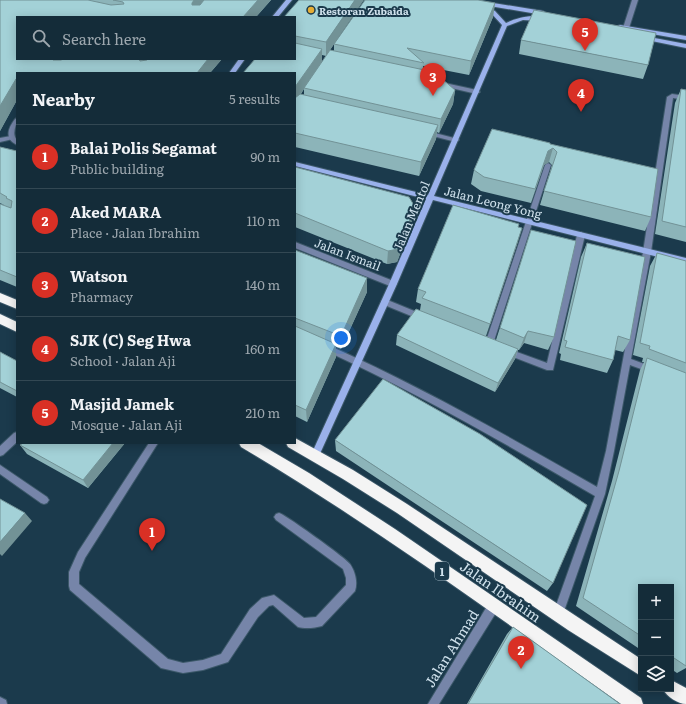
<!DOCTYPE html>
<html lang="en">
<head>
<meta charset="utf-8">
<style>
  body { margin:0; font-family:Literata,serif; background:#213844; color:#f1f3f6 }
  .controls { position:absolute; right:12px; bottom:12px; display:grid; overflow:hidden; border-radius:0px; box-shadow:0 2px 10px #0003 }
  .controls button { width:36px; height:36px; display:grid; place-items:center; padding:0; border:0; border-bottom:1px solid #334853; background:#142c39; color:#f1f3f6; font:20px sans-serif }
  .you { position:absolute; left:341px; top:338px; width:14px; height:14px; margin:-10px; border:3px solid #fff; border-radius:50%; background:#1a73e8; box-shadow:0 0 0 6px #1a73e833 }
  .badge { display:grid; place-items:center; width:26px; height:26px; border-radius:50%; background:#d93025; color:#fff; font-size:13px; font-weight:700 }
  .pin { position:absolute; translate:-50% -33px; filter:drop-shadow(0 1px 2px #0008) }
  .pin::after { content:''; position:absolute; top:21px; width:14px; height:12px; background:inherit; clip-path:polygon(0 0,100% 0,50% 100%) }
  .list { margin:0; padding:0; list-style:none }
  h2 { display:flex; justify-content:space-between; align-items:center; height:52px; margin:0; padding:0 16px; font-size:17px }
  h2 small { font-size:13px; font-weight:400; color:#9da7ae }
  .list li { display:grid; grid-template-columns:26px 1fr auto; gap:12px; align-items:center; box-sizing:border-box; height:64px; padding:0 16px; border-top:1px solid #334853 }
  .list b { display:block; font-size:15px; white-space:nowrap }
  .list p { margin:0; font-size:13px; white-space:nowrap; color:#9da7ae }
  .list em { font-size:13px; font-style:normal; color:#9da7ae }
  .icon { flex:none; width:22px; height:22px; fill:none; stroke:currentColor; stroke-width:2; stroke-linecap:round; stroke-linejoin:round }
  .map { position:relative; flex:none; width:686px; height:704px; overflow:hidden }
  .search { position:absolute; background:#142c39; box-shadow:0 2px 10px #0003; left:16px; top:16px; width:280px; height:44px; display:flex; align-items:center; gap:10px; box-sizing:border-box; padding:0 14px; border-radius:0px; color:#9da7ae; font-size:15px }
  .panel { position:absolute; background:#142c39; box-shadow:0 2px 10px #0003; left:16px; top:72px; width:280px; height:372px; border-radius:0px }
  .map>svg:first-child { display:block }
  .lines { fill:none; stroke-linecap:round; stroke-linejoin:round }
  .lane-casing { stroke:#3c5869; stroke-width:2 }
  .street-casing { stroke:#3c5869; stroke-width:2 }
  .secondary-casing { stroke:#3c5869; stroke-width:2 }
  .highway-casing { stroke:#3c5869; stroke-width:2 }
  .lane { fill:#7685a9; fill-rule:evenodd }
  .street { fill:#7685a9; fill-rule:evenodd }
  .secondary { fill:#9ab1eb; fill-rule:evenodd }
  .highway { fill:#f4f4f4; fill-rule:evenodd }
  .wall { fill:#8cb4b9; fill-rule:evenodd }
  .shaded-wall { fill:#729296 }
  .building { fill:#a3d1d7; stroke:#729296 }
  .poi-dot { fill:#e5ad35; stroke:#1b3a4c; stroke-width:1.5 }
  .labels { text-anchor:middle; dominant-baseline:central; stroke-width:4; stroke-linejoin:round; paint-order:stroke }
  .far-poi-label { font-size:10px; font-weight:bold; fill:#d0e2ed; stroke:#1b3a4c; text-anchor:start }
  .shield { fill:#1b3a4c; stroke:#9ab0bd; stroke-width:1 }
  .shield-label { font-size:11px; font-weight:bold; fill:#d0e2ed }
  .street-label { font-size:12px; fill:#d0e2ed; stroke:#1b3a4c }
  .near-street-label { font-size:14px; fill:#d0e2ed; stroke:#1b3a4c }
</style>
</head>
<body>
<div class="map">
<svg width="686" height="704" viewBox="0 0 686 704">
  <rect width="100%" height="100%" fill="#1b3a4c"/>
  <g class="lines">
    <g class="lane-casing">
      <path id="lane" d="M632 0H638L629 28 624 29 623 28Z
        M672 94 686 96V100L673 98 651 252 631 359 655 368 656 370 655 372 652 373 630 365 614 451 605 494 563 614 562 618 558 619 554 618 553 614 595 496C506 444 418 393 324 350L323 348 324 346H330C422 387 509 437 597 487L606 451 643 252 667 97Z
        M427 131 458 139 459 140 456 142 425 134V132Z
        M11 136 13 137V139L0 142V138Z
        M548 163 551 165 493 344 492 346H486L485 344 545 165Z
        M581 232 585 235 553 370H547L503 353 502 351 503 349 506 348 547 363 577 235Z
        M385 299 424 315 425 317 421 320 382 304 381 302 382 300Z
        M17 432V442L3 455 0 456V446L14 433Z
        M149 443H158L85 558 79 572V584L168 659 183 663 203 660 221 654 250 609 262 598 274 595 304 618 316 617 346 585V578L343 569 276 520 274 517 276 514 279 513C286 515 347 559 350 564 355 571 358 582 355 591L322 626C315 628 305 629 298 627L273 605 269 606 258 617 228 662 203 670 183 673 161 668 70 590 69 586V572L78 552Z
        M0 465 47 497 49 500 47 503 44 504 41 503 0 474Z"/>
    </g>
    <g class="street-casing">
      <path id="street" d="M440 82 477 90 480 92 477 94 438 85 437 84Z
        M17 118C17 126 11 133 17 140V145C4 139 8 128 15 119Z
        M295 242 396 282 397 284 393 287 390 286 295 248Z
        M493 602 497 603 498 607 497 611 439 704H428L489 603Z
        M0 697 6 700 7 704H0Z"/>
    </g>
    <g class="secondary-casing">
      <path id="secondary" d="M286 0H292L278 17H272Z
        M463 0H475L543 11 546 13 543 15 466 2Z
        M484 5 495 11 506 23C516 18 534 13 545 19L542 21 523 20 507 26 434 196 686 258V264L433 200 397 284 318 458 315 459 312 458 311 455 389 284 426 199 295 166V162L428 195 502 25 491 13 482 8 481 7Z
        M620 25 686 36V40L618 28V26Z
        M644 36 686 44V48L642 39 641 38Z
        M239 59H245L235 73H229Z"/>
    </g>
    <g class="highway-casing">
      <path id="highway" d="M0 293 17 300V309L0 302Z
        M0 314 17 322V332L0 324Z
        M295 438 353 470 407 504 641 659V676L568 630 397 513 343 479 288 447 286 443H295Z
        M239 443H258L309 473 395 529 641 698 643 704H621C496 616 373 525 241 447Z
        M671 680 686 688V704C678 704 667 697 663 689H671Z"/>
    </g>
    <use href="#lane" class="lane"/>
    <use href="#street" class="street"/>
    <use href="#secondary" class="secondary"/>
    <use href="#highway" class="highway"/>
  </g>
  <path class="wall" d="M0 0H271L256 17H17V59H222L210 73H17V100L0 131Z
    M495 3 493 17 469 75 423 66V70L455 90 453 104 439 133 437 132 436 139 419 176 295 147V17L335 43ZM334 44V51L330 50ZM322 55 326 56 322 62ZM304 89V95L301 94Z
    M521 40 648 65 643 79 519 54Z
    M681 89 686 90V242L655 234 675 103Z
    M550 144 651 217 645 231 540 205 552 165 549 162 544 165 531 203 481 191 471 184 474 170Z
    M0 147 17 151V287L0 280V204L4 205 0 203Z
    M295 167 413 220 397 262 387 264 295 227Z
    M518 227V241L486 336 496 340 531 230 554 337 548 350 524 343 519 350H518L515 359 495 392 396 345 397 335 420 310 421 304 416 302 418 289Z
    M587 243 630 340 623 352 615 350 613 360 607 373 560 360 561 354 559 353 581 257Z
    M295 250 367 292 341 349 336 347V357L307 422 295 416Z
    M657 253 686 261V668L677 673 671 669V587H641V650L576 606 612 481 640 370 644 362H642L643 358 633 355 650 266Z
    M0 352 17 361V397L0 388Z
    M335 440 553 583 547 591 336 451Z
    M125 443 88 488 27 454 20 445Z
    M513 627 620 704H467L507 634Z"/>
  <path class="shaded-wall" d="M194 0H209L194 16 192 3Z
    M258 0H271L256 17H243Z
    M355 0H364L326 56V42Z
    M495 3 493 17 469 75 471 61Z
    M322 49V62L304 88V89L295 102V87Z
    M53 59H71L58 72Z
    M208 59H222L210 73H197Z
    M16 79 17 82V100L0 131V106Z
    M455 90 453 104 439 133 441 119Z
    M438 125 436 139 419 176 421 162Z
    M553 148 549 162 544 165 531 203 548 151Z
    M415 207 413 220 397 262 387 264 388 251Z
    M522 228 518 241 486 337 490 324Z
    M367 278V292L341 349V336Z
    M528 331 524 343 519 350 524 338Z
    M336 344V357L307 422 306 410Z
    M518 349 515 359 495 392 498 383Z
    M113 443H125L88 488 83 480Z
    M25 513 32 521 2 556 0 554V542Z"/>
  <path class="building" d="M0 0H88L111 5 124 4 123 2 113 0H194L192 3V5H200L204 0H258L243 17H17V59H53V60H61L63 59H139L140 61 147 60 148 59H208L197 73H17V88L16 79 0 106Z
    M299 0H355L326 42 295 36V17H284Z
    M365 0H478L495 3 471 61 407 48 424 63 334 44Z
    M534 10 656 33 648 65 521 40Z
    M295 43 322 49 295 87V73H243L255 59H295Z
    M330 50 434 72 455 90 441 119 304 88Z
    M681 89 686 90V227L662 221Z
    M300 94 438 125 421 162 295 133V98Z
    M492 129 550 143V144L658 169 651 217 544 191 557 152 553 148 548 151 535 189 484 177 474 170Z
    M0 147 17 151V277L0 270V204L11 208 12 201 6 198 7 197 0 193Z
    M295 167 409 197 415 207 398 249 388 251 295 213Z
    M453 205 519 224 518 227 522 228 490 324 422 298 426 292 418 289Z
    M531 230 576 241 554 337 528 331 524 338 500 328Z
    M587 243 645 257 630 340 618 336 613 360 565 347 567 341 564 340Z
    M295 250 367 278 341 336 295 318Z
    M657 253 686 261V363L649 349 650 346 640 343Z
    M416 309 518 349 498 383 397 335Z
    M295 326 336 344 306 410 295 405Z
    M0 352 17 361V391L0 382Z
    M647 358 686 373V666L671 656V587H641V636L583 598 619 471Z
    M383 379 480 434 587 505 553 583 335 440Z
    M23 443H113L83 480 20 445Z
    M0 499 25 513 0 542Z
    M513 627 620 704H468Z"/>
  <circle class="poi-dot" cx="311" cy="10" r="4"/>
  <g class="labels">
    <g class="far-poi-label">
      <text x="319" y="10">Restoran Zubaida</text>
    </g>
    <rect class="shield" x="435" y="562" width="14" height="18" rx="3"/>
    <g class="shield-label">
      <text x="442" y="571">1</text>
    </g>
    <g class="street-label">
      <text transform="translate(493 202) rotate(14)">Jalan Leong Yong</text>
      <text transform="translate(411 216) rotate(-67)">Jalan Mentol</text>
      <text transform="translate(348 254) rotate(21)">Jalan Ismail</text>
    </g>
    <g class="near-street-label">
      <text transform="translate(501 591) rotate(35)">Jalan Ibrahim</text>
      <text transform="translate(451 648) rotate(-58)">Jalan Ahmad</text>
    </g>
  </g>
</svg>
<div class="controls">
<button>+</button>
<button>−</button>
<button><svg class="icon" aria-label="layers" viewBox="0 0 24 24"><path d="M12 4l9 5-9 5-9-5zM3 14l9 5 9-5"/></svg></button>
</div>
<div class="you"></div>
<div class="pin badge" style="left:152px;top:551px">1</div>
<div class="pin badge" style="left:521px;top:669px">2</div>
<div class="pin badge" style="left:433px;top:96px">3</div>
<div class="pin badge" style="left:581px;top:112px">4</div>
<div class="pin badge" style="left:585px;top:51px">5</div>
<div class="search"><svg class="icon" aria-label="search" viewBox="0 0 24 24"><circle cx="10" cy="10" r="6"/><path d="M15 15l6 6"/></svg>Search here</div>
<section class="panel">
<h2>Nearby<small>5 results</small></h2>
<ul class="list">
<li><span class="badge">1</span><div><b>Balai Polis Segamat</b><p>Public building</p></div><em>90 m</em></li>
<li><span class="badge">2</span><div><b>Aked MARA</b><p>Place · Jalan Ibrahim</p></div><em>110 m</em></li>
<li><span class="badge">3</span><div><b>Watson</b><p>Pharmacy</p></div><em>140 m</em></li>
<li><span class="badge">4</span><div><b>SJK (C) Seg Hwa</b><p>School · Jalan Aji</p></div><em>160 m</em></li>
<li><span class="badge">5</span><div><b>Masjid Jamek</b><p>Mosque · Jalan Aji</p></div><em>210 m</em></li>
</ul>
</section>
</div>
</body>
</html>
